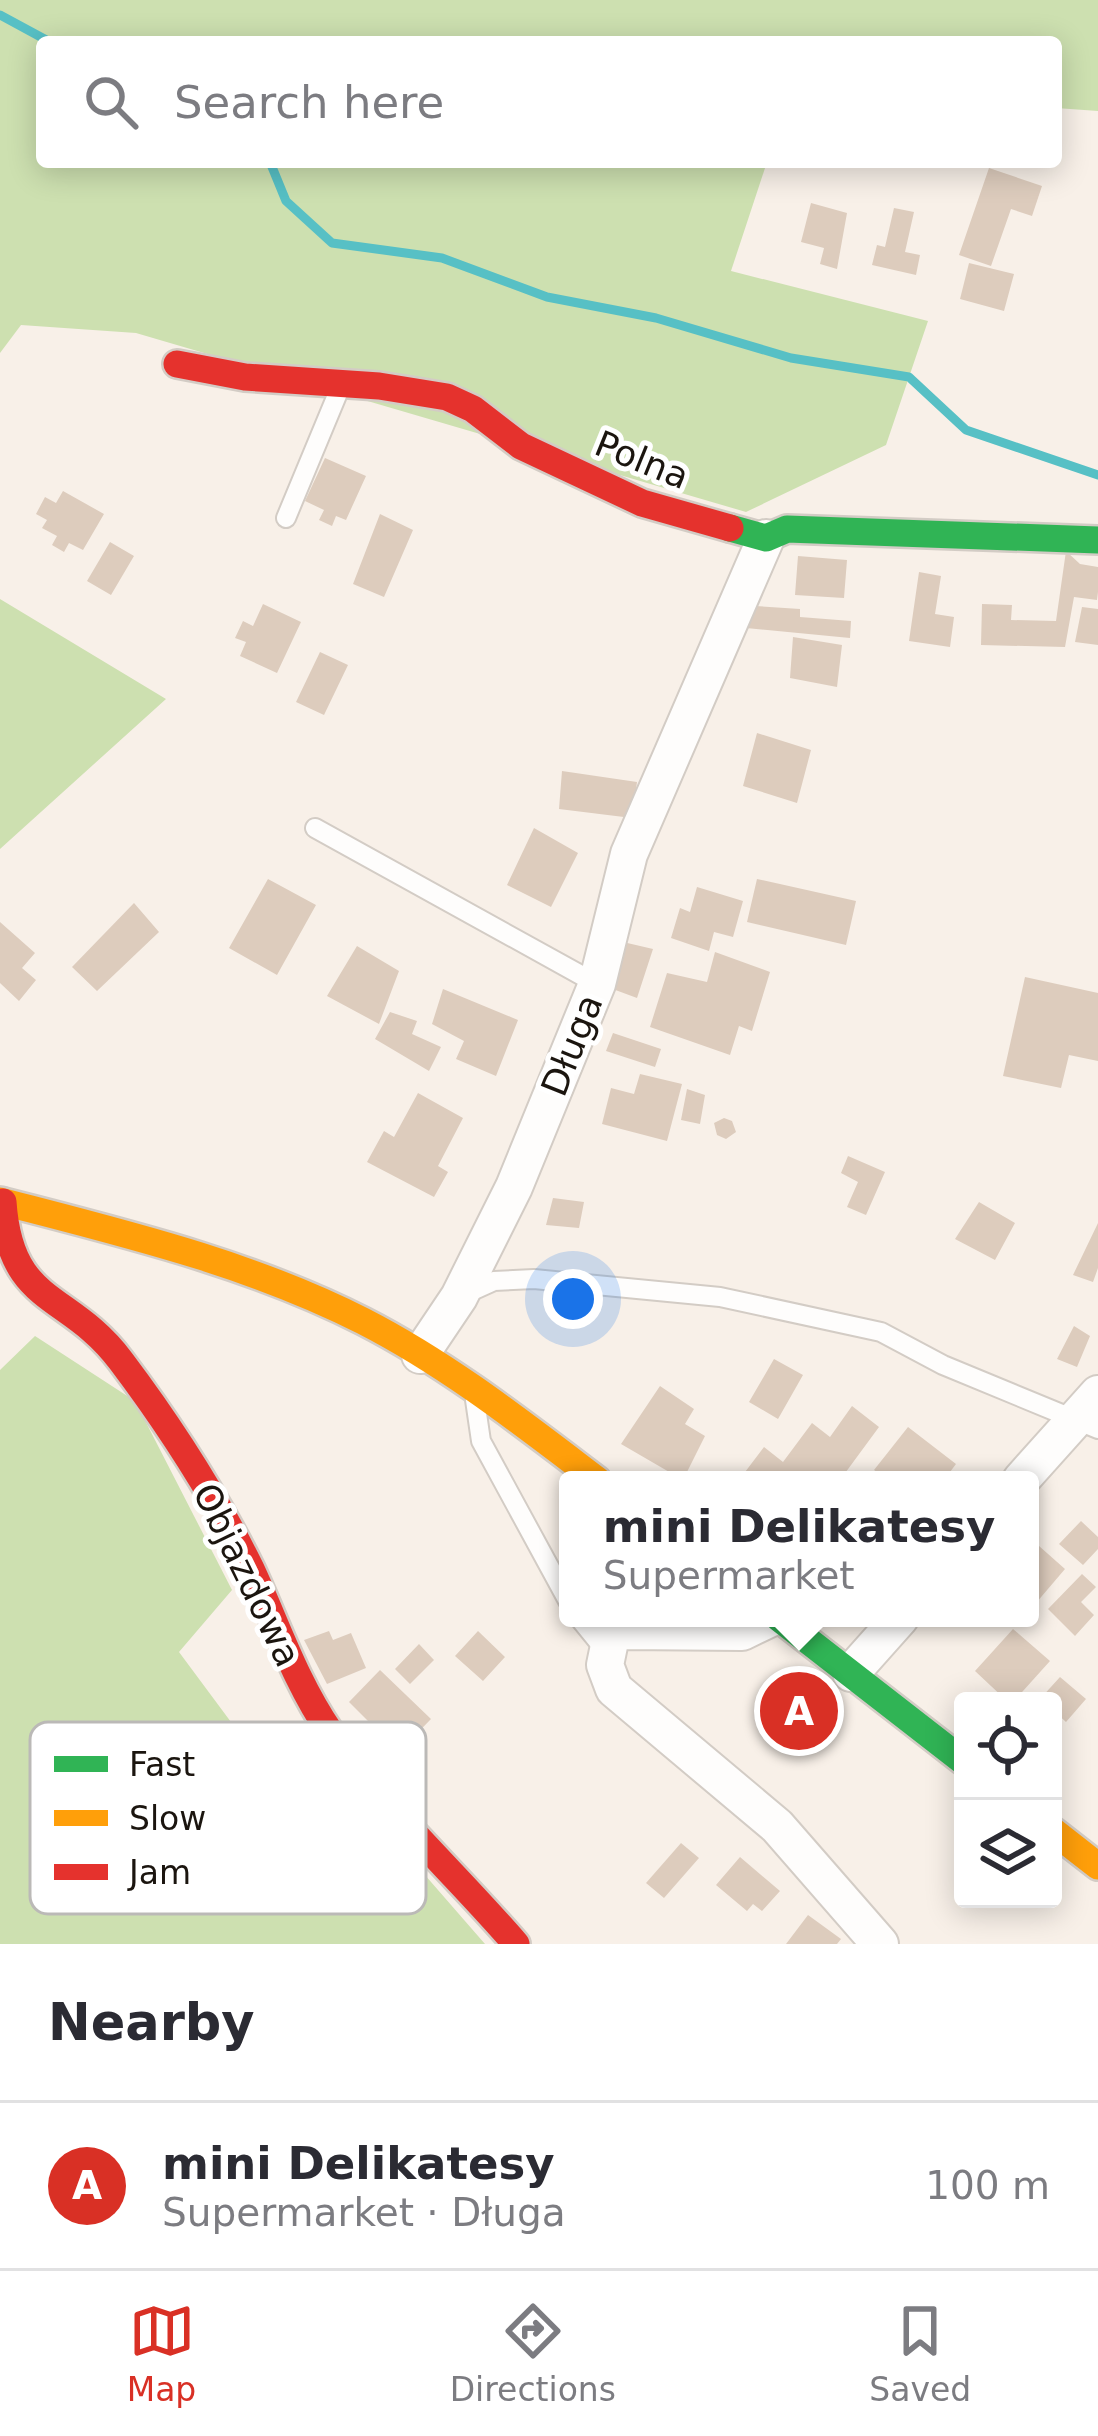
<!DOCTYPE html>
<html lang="en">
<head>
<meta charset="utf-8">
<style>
  body { margin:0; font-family:"DejaVu Sans",sans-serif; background:#f7f7f7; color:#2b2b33 }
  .controls { position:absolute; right:36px; bottom:36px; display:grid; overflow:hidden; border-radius:12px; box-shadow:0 6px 30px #0003 }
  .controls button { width:108px; height:108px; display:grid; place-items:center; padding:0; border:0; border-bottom:3px solid #e1e1e2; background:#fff; color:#2b2b33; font:60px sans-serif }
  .you { position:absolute; left:573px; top:1299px; width:42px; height:42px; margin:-30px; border:9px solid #fff; border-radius:50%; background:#1a73e8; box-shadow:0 0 0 18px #1a73e833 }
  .badge { display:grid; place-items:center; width:78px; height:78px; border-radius:50%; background:#d93025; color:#fff; font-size:39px; font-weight:700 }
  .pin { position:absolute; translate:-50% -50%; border:6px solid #fff; box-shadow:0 3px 12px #0006 }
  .popup { position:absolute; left:559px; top:1471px; width:480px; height:156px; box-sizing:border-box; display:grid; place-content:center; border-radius:12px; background:#fff; filter:drop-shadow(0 3px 9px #0005); font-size:39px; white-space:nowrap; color:#7c7c81 }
  .popup b { font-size:45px; color:#2b2b33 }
  .popup::after { content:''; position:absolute; left:50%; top:100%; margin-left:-24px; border:24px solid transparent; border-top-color:#fff }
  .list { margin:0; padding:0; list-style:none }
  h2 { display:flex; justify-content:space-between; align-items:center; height:156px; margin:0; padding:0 48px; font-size:51px }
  h2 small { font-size:39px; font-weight:400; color:#7c7c81 }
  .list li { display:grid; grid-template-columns:78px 1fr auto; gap:36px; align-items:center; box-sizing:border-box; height:168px; padding:0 48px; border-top:3px solid #e1e1e2 }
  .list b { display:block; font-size:45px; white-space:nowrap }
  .list p { margin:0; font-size:39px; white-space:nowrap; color:#7c7c81 }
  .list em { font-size:39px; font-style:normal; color:#7c7c81 }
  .icon { flex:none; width:66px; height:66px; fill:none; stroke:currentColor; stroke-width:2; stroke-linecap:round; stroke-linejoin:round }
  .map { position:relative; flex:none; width:1098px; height:1944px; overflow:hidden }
  .search { position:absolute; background:#fff; box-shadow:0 6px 30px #0003; left:36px; right:36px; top:36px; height:132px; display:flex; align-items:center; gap:30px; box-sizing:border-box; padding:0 42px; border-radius:12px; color:#7c7c81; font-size:45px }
  .sheet { height:324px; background:#fff }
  nav { display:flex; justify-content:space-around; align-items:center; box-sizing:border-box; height:168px; border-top:3px solid #e1e1e2; background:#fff; font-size:33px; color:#7c7c81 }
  nav a { display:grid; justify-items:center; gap:6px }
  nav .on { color:#d93025 }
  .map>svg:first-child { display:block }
  .forest { fill:#cde0b0 }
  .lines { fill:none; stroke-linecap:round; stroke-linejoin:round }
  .stream { stroke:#57c0c5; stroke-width:9 }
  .building { fill:#ddccbd }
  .lane-casing { stroke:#d3ccc5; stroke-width:22 }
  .street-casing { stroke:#d3ccc5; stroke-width:40 }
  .fast-casing { stroke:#d3ccc5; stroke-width:32 }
  .slow-casing { stroke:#d3ccc5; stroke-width:32 }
  .jam-casing { stroke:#d3ccc5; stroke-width:32 }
  .lane { stroke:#fefdfc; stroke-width:18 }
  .street { stroke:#fefdfc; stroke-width:36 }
  .fast { stroke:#30b455; stroke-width:27 }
  .slow { stroke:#ff9f0a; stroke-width:27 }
  .jam { stroke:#e5322d; stroke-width:27 }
  .labels { text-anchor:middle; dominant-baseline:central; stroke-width:10; stroke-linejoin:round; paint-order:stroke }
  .street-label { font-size:36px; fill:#1b150f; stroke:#fff }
  .key { fill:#fff; stroke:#bbb9b7; stroke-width:3 }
  .key-label { font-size:33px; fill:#1b150f }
</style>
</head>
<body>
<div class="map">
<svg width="1098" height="1944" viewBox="0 0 1098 1944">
  <rect width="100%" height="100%" fill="#f8f0e8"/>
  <path class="forest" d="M0 0H1098V111L1056 108V42H42V162H767L731 271 928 321 886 445 746 512 136 333 21 325 0 353Z
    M0 599 166 699 0 849Z
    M35 1336 135 1401 232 1590 179 1652 335 1862 391 1836 485 1944H0V1370Z"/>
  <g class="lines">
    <path class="stream" d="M0 15 50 42
      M270 162 286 201 332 243 442 258 547 297 656 318 791 358 909 377 966 430 1098 475"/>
  </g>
  <path class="building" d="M989 168 1042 186 1032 216 1011 209 991 266 959 255Z
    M811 203 847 213 837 269 820 264 824 248 801 242Z
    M894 208 914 212 905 252 920 255 916 275 872 265 877 245 885 247Z
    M969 263 1014 274 1004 311 960 299Z
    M325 458 366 476 346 520 336 516 332 526 319 520 324 510 305 501Z
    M63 491 104 514 83 550 69 543 64 552 52 545 57 536 42 528 47 520 36 514 45 497 56 503Z
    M380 514 413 530 384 597 353 584Z
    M110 542 134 556 111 595 87 581Z
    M1066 551 1080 564 1098 567V592L1097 600 1074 597 1065 647 981 645 982 604 1012 605 1011 620 1056 621Z
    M798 556 847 560 844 598 795 595Z
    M919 572 941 576 935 614 954 617 950 647 909 641Z
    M263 604 301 622 277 673 240 656 246 642 235 638 243 621 253 626Z
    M755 606 800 609V617L851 621 850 638 746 628Z
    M1082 607 1098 609V645L1075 642Z
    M793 637 842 645 837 687 790 678Z
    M320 652 348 665 324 715 296 702Z
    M757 733 811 750 797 803 743 786Z
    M562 771 637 782 632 818 559 809Z
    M534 828 578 853 551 907 507 885Z
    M268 879 316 905 277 975 229 948Z
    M757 879 856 901 846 945 747 922Z
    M697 887 743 901 733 937 714 932 709 951 671 938 680 908 690 912Z
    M134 903 159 932 97 991 72 967Z
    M0 922 35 953 22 968 36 980 19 1001 0 983Z
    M623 942 653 949 637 998 610 988Z
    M357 946 399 971 379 1024 327 996Z
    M715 952 770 972 752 1031 739 1026 730 1055 650 1027 667 973 707 982Z
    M1025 977 1098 993V1061L1069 1055 1061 1088 1003 1076Z
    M443 989 518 1020 496 1076 456 1059 464 1041 432 1024Z
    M390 1012 417 1021 412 1034 441 1047 429 1071 375 1039Z
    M613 1033 661 1049 655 1067 606 1051Z
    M640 1074 682 1084 667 1141 602 1124 611 1088 634 1094Z
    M687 1089 705 1095 700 1124 681 1120Z
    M418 1093 463 1118 438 1166 448 1172 434 1197 367 1162 384 1131 394 1137Z
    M724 1118 732 1121 736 1132 726 1139 717 1135 714 1123Z
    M848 1156 885 1172 866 1215 847 1207 858 1182 841 1173Z
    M553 1198 584 1202 579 1228 546 1225Z
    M979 1202 1015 1223 995 1260 955 1239Z
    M1098 1223V1268L1093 1282 1073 1275Z
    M1074 1326 1090 1336 1077 1367 1057 1359Z
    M774 1359 803 1375 778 1419 749 1402Z
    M660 1386 694 1409 685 1424 705 1436 683 1480 621 1444Z
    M852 1406 879 1427 840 1480H739L764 1447 783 1462 812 1423 830 1437Z
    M908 1427 956 1464 944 1480H888L874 1470Z
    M1081 1521 1098 1537V1549L1083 1565 1059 1544Z
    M1030 1538 1065 1569 1036 1603 1030 1598Z
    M1082 1574 1096 1587 1081 1602 1094 1615 1075 1636 1048 1609Z
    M1013 1629 1050 1661 1014 1701H1007L975 1671Z
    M329 1631 333 1640 351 1633 366 1668 327 1684 304 1640Z
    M478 1631 505 1657 483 1681 455 1656Z
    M419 1644 434 1660 410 1684 395 1669Z
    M380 1670 431 1719 399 1752 349 1702Z
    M1060 1677 1086 1699 1066 1722 1053 1710V1701L1040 1699Z
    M790 1682 829 1712 808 1739 769 1710Z
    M681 1843 699 1858 664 1898 646 1883Z
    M740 1857 780 1891 762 1911 753 1904 747 1911 716 1885Z
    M808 1915 841 1939 837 1944H786Z"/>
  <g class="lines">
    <g class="lane-casing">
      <path id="lane" d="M286 518 340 388
        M315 828 597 984
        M463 1295 494 1281 534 1279 720 1297 881 1332 943 1365 1098 1429
        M475 1400 481 1441 568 1601
        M579 1618 605 1650"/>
    </g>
    <g class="street-casing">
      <path id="street" d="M420 1355 459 1297 514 1187 597 984 629 854 766 538
        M1021 1480 1098 1394
        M771 1618 742 1632 624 1631 611 1636 605 1665 614 1689 777 1826 880 1944
        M851 1673 900 1618"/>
    </g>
    <g class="fast-casing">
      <path id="fast" d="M730 528 766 538 787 529 1098 540
        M779 1618 963 1761"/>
    </g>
    <g class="slow-casing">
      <path id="slow" d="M0 1201C123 1233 249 1263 363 1321 447 1364 522 1423 597 1480
        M1053 1831 1098 1866"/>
    </g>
    <g class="jam-casing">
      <path id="jam" d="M177 364 245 377 379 386 447 397 473 409 521 446 642 503 730 528
        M3 1202C10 1307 69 1291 121 1361 170 1426 215 1496 251 1569 277 1625 295 1681 330 1732 384 1809 455 1873 516 1944"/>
    </g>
    <use href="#lane" class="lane"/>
    <use href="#street" class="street"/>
    <use href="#fast" class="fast"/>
    <use href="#slow" class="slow"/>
    <use href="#jam" class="jam"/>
  </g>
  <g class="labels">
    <g class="street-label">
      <text transform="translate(642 460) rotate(22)">Polna</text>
      <text transform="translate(572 1045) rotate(-68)">Długa</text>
      <text transform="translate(247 1575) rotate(64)">Objazdowa</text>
    </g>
  </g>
  <rect x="30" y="1722" width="396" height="192" rx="18" class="key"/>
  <rect x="54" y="1756" width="54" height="16" fill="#30b455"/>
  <rect x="54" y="1810" width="54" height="16" fill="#ff9f0a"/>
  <rect x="54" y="1864" width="54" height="16" fill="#e5322d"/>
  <g class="key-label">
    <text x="129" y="1776">Fast</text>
    <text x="129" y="1830">Slow</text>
    <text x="129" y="1884">Jam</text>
  </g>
</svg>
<div class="controls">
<button><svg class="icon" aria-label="locate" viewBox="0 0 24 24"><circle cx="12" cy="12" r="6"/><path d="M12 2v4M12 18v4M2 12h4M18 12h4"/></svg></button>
<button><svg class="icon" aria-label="layers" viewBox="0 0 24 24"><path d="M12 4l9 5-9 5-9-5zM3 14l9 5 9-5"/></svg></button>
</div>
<div class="you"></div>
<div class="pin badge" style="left:799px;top:1711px">A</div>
<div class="popup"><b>mini Delikatesy</b>Supermarket</div>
<div class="search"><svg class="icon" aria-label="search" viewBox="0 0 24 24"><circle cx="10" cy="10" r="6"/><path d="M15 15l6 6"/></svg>Search here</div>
</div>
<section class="sheet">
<h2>Nearby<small></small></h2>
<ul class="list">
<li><span class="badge">A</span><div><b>mini Delikatesy</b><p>Supermarket · Długa</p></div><em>100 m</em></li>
</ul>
</section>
<nav>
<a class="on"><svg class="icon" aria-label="map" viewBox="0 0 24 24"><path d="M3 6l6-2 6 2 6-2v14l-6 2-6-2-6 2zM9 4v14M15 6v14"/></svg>Map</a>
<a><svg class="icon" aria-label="directions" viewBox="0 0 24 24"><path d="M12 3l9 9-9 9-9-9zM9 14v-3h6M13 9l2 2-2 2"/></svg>Directions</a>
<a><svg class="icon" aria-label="saved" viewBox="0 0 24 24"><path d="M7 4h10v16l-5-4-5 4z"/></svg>Saved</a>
</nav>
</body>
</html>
